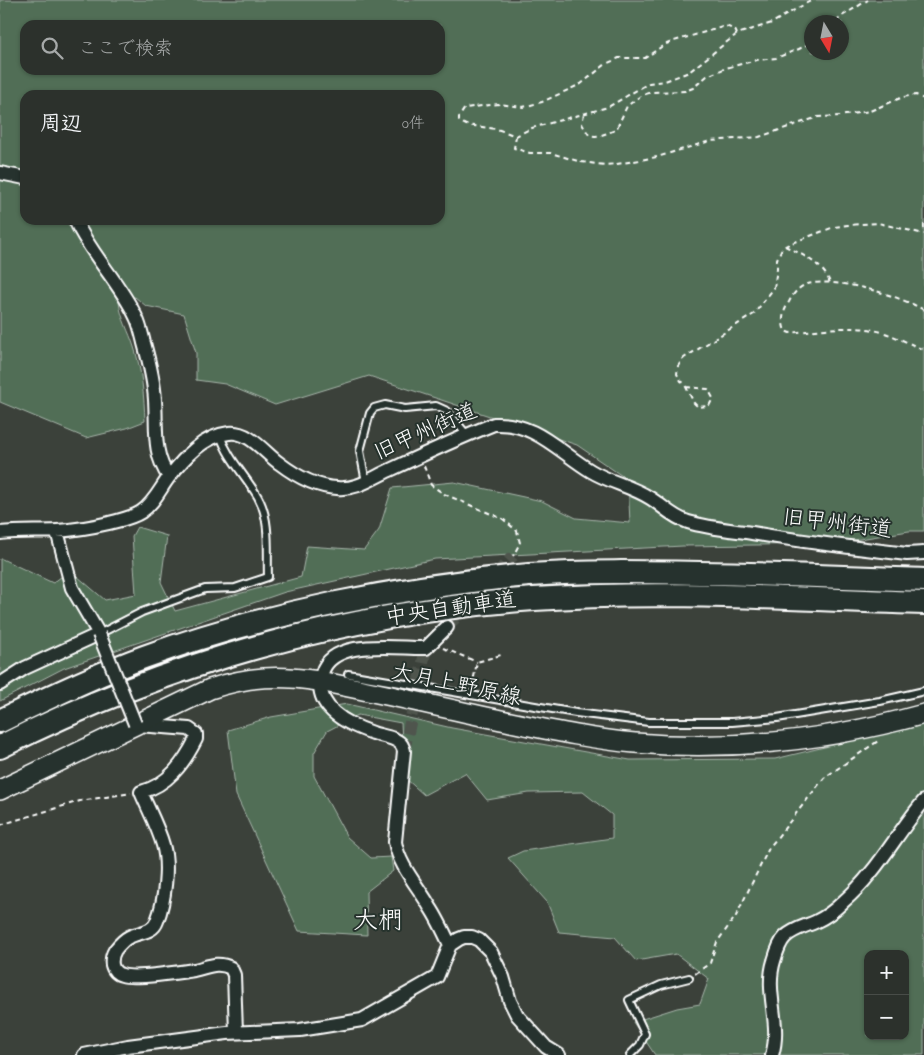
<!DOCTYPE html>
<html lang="ja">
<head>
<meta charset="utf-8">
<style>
  body { margin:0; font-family:"Indie Flower","Klee One",sans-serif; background:#383d38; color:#f1f3f6 }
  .controls { position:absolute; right:15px; bottom:15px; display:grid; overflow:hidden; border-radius:10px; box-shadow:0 1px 4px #0004 }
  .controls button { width:45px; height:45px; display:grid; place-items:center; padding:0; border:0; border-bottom:1px solid #484c48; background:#2c312c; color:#f1f3f6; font:25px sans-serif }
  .compass { position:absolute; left:804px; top:15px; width:45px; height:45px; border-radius:50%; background:#2c312c; box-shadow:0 1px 4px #0004; rotate:170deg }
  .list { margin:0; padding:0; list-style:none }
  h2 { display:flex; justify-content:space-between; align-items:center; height:65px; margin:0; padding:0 20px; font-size:21px }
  h2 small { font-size:16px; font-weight:400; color:#a6a9a9 }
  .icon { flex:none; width:28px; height:28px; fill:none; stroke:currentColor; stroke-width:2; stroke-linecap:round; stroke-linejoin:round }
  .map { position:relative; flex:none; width:924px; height:1055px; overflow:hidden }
  .search { position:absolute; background:#2c312c; box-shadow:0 1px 4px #0004; left:20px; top:20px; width:425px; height:55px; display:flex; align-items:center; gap:12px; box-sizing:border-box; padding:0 18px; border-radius:15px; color:#a6a9a9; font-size:19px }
  .panel { position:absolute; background:#2c312c; box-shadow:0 1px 4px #0004; left:20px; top:90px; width:425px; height:135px; border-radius:15px }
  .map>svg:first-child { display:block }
  .green { fill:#516e57; stroke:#a8b6ab; fill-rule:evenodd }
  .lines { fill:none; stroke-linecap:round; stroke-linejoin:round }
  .minor-tunnel { stroke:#4f544e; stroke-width:12; stroke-dasharray:12 6; stroke-linecap:butt }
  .service-casing { stroke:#fff; stroke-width:10 }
  .minor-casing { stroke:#fff; stroke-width:16 }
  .primary-casing { stroke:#fff; stroke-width:22 }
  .motorway-casing { stroke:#fff; stroke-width:26 }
  .path { stroke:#fff; stroke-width:2; stroke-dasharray:5 4; stroke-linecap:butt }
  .service { stroke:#26332d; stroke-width:6 }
  .minor { stroke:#26332d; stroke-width:12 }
  .primary { stroke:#26332d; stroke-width:19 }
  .motorway { stroke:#26332d; stroke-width:22 }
  .minor-bridge-casing { stroke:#fff; stroke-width:16; stroke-linecap:butt }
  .minor-bridge { stroke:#26332d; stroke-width:12 }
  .labels { text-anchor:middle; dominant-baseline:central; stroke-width:4; stroke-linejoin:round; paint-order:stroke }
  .street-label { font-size:22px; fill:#fff; stroke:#26332d }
  .quarter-label { font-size:25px; fill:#fff; stroke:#26332d }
</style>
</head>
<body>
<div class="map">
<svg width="924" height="1055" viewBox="0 0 924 1055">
  <rect width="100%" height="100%" fill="#3b413a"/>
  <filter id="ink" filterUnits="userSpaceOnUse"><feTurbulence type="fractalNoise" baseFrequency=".02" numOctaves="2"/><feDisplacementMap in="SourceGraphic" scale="10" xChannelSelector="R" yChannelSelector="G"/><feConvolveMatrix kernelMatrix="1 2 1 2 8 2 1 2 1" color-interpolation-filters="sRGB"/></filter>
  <g filter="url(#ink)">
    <path class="green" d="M0 0H924V531H909L829 544 683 546 435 559 285 592 64 668 0 701V559H2L53 583 70 570 105 600 136 594 132 536 137 527 167 536 161 582 175 611 301 577 307 546 364 550 379 530 392 488 454 482 542 501 576 518 630 523 628 480 577 445 369 376 275 405 225 384 196 380V353L184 314 146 306 135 297 119 302C121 319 129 331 134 347 142 371 144 396 145 421L127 428 86 438 0 402ZM812 22H842V52H812ZM25 25H440V70H25ZM25 95H440V220H25Z
      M347 704 452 728 630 760 775 759 924 723V1055H655L633 1022 677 1008 700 1004 709 979 676 954 636 961 615 937 559 932 547 902 508 858 523 851 612 838V815L583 792 529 793 487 800 465 773 424 795 404 777 401 723 358 715 327 731 314 753V776L347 837 371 858 391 857 393 871 366 892 367 935 299 931 236 795 228 730 271 717ZM868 954H905V1036H868Z"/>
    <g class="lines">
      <path class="minor-tunnel" d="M447 627 513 556
        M404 751 426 648"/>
      <g class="service-casing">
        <path id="service" d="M366 482 360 451 370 413 374 408 385 405 405 409 436 406 447 411 467 435
          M99 634 142 612 205 589 235 588 268 577C267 552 271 520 258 497 246 476 228 459 220 435
          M348 674 576 713 649 722H732L777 718 880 701 924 691
          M630 1055 640 1045 645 1034 629 1000 661 985 689 978"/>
      </g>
      <g class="minor-casing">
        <path id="minor" d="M0 173 25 178
          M75 220C91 255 120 283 136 317 140 325 142 335 144 343 149 361 154 381 155 400 157 428 152 453 169 477
          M0 533C19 531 38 532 57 531 74 530 92 527 109 523 120 520 132 518 141 512 154 503 160 489 169 477 184 458 203 436 229 433 248 430 265 453 279 463 296 476 316 487 337 488 357 490 372 478 390 470 424 454 459 438 494 424 535 422 558 451 591 471 609 482 631 486 650 498 663 506 672 517 688 522 708 528 731 530 752 533 803 542 855 548 907 554L924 553
          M447 627 426 648C397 649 333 637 322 673 312 707 346 724 373 733 381 736 395 737 401 744 402 745 404 750 404 751L395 842C399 866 418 886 430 907 438 919 444 932 450 945
          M0 684 25 668 99 634 72 588 57 531
          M138 725 189 729 196 734V739C184 763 168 785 141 792 148 809 158 827 163 845 169 865 165 901 157 921 153 933 139 932 129 937 123 940 119 945 115 950 112 955 111 959 112 965 113 970 117 974 122 975 134 979 181 972 194 970 208 967 217 961 231 968L234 975 236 1032
          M84 1055 128 1046 227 1033 300 1030 362 1020 437 977 450 945 459 939 464 937H472L479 940 491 952 503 977 510 1001 517 1015 546 1047 559 1055
          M772 1055C782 1023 764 993 774 961 776 954 779 943 785 937 793 929 806 926 815 922 826 917 835 910 843 902 877 873 896 834 924 801"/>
      </g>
      <g class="primary-casing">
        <path id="primary" d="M0 790 210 689C250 676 278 675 319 681 380 693 440 707 501 720 545 729 590 739 635 743 732 751 830 740 924 714"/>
      </g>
      <g class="motorway-casing">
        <path id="motorway" d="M0 721C47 698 95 675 144 657 264 613 402 586 529 575 586 571 643 572 700 573 775 574 849 577 924 580
          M0 747C166 663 348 612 534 599 663 590 794 599 924 603"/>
      </g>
      <path class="path" d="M836 22 842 16 868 0
        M737 34 735 30 726 26 674 41 664 45 645 58H619L606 64 581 84 542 102 523 107 499 104 465 108 459 117V121L466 125 497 129 516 136 532 128 608 107 649 83 665 81 689 72 737 34 772 23 812 0
        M584 114 582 124 589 135C599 138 606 133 616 130L627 106 642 95 652 92 685 91 693 88 707 76 726 68 757 60 776 58 799 49 812 42
        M516 136 514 148 530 153H551L581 162 605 165 617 164 657 157 710 141 759 137 818 117 840 116 870 111 903 97 916 95 924 99
        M924 224V232
        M785 246C801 254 824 264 830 283
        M924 310C898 295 837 277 808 284 799 286 793 294 789 302 783 311 781 321 785 331L790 333C817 330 846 325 873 330 890 333 908 343 924 350
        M686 387 708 389 713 398 709 406 698 407 694 403 684 383 681 381 677 374 678 366 684 358 754 314 774 288 777 269V259L782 248 789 244 834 227 848 225 878 223 924 234
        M424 466 431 485 444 494 503 519 517 531 520 543 513 556
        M443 648 477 662
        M472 687 477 662 501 655
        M0 825 80 801 131 793
        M695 974 710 963 717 942 736 916 769 848 824 778 878 741"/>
      <use href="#service" class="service"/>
      <use href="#minor" class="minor"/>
      <use href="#primary" class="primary"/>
      <use href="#motorway" class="motorway"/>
      <g class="minor-bridge-casing">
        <path id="minor-bridge" d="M99 634 135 724"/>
      </g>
      <use href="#minor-bridge" class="minor-bridge"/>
    </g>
  </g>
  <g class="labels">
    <g class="street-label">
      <text transform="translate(426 433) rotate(-24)">旧甲州街道</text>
      <text transform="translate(837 525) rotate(7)">旧甲州街道</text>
      <text transform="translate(451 610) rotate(-8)">中央自動車道</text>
      <text transform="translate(456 686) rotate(12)">大月上野原線</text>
    </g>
    <g class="quarter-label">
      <text x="378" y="922">大椚</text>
    </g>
  </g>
</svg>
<div class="controls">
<button>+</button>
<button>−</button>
</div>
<svg class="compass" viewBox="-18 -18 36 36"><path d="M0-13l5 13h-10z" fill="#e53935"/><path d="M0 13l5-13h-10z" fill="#a6a9a9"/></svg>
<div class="search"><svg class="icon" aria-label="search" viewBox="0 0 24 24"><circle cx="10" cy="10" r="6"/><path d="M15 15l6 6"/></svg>ここで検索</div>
<section class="panel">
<h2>周辺<small>0件</small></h2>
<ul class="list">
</ul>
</section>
</div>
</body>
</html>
